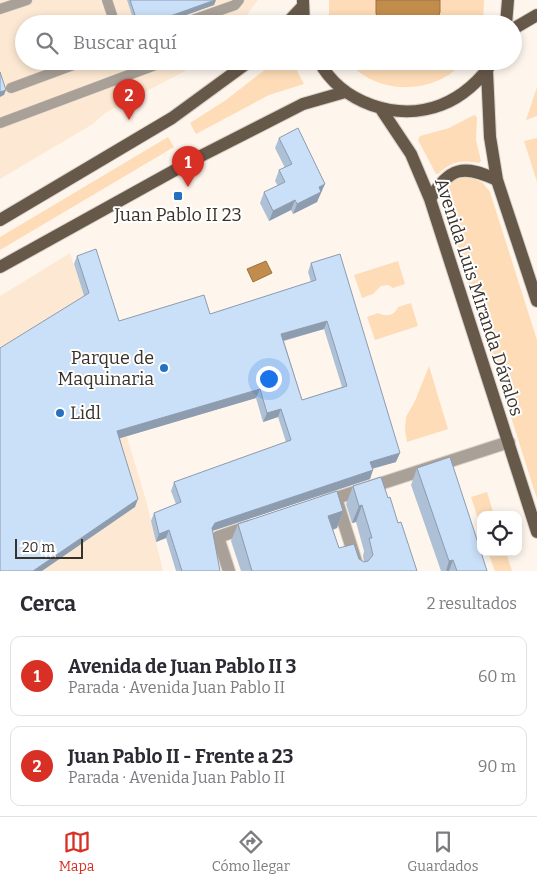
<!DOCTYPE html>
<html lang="es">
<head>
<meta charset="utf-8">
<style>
  body { margin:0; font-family:Bitter,serif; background:#f7f7f7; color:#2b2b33 }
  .controls { position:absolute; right:15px; bottom:15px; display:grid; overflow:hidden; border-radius:10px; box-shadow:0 2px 8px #0003 }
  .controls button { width:45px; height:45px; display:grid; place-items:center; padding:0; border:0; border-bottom:1px solid #e1e1e2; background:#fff; color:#2b2b33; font:25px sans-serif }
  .scale { position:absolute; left:15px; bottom:12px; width:68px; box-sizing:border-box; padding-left:5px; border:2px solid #39322a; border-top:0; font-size:14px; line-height:18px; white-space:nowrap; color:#39322a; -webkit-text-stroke:4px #fff; paint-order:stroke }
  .you { position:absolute; left:268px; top:378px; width:18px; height:18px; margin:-12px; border:4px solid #fff; border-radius:50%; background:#1a73e8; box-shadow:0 0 0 8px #1a73e833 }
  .badge { display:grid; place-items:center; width:32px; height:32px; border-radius:50%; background:#d93025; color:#fff; font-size:16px; font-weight:700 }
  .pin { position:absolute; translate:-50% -41px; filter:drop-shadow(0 1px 2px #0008) }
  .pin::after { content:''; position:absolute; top:26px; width:18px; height:15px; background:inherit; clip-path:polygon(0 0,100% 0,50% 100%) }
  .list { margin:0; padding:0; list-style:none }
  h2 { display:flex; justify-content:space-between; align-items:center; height:65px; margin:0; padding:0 20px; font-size:21px }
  h2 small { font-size:16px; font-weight:400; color:#7c7c81 }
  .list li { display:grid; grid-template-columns:32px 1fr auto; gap:15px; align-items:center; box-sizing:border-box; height:80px; margin:0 10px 10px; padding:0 10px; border:1px solid #e1e1e2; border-radius:10px }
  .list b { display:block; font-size:19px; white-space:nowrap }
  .list p { margin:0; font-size:16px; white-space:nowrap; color:#7c7c81 }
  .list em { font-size:16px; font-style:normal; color:#7c7c81 }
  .icon { flex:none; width:28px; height:28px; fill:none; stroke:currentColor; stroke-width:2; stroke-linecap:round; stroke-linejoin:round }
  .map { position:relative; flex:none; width:537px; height:571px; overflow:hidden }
  .search { position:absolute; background:#fff; box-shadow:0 2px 8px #0003; left:15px; right:15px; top:15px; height:55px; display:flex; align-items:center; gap:12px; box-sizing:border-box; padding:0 18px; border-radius:28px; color:#7c7c81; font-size:19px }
  .sheet { height:245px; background:#fff }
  nav { display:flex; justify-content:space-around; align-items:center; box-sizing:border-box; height:70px; border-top:1px solid #e1e1e2; background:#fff; font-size:14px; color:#7c7c81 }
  nav a { display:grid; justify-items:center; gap:2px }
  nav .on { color:#d93025 }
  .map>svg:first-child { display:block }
  .built { fill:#fde9d3 }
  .green { fill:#fedcb7 }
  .water { fill:#c28d4c; stroke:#997242 }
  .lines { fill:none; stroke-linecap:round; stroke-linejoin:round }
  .lane-casing { stroke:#dbd3ca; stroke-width:11 }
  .street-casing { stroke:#dbd3ca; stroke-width:14 }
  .primary-casing { stroke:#dbd3ca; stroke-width:14 }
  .lane { stroke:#a9a097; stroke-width:10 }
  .street { stroke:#a9a097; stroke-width:12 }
  .primary { stroke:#67594a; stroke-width:12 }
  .wall { fill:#aec0d5; fill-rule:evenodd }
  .shaded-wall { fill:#8d9cae }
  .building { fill:#cadff8; stroke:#8d9cae; fill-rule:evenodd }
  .poi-dot { fill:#2570bf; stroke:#fff; stroke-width:2 }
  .labels { text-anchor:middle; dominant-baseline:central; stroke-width:4; stroke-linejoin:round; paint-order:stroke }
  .poi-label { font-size:18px; fill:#39322a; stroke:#fff }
  .street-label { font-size:18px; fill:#39322a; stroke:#fff }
</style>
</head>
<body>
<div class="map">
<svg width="537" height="571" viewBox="0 0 537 571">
  <rect width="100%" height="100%" fill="#fef6ed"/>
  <path class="built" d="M0 0H258L240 24H24V61H200L187 70 105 113 93 124 0 179Z
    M70 253 94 327 146 500 163 571H30L0 528V296Z"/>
  <path class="green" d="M329 0H484L483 24H329Z
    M276 61H292L304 84 269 95 196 134 190 123 226 100Z
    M348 61H464C440 91 390 96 359 72 355 69 352 65 348 61Z
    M537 87V116L526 120Z
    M474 115 477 117 476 140 481 161 479 163C461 160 452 161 438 174H436L418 140 420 136 449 128Z
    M168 137 174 147 0 250V237Z
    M537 138V182L524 141Z
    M470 177 483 183 490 192 537 340V499L444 206C443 185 450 178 470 177Z
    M398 261 405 284 393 288 388 285 381 286 373 294 362 298 354 275Z
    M411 303 418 326 375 340 367 317 378 313C387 317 394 316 398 307Z
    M429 366 448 429 407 442 405 430 406 417 415 401Z
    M487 492 494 515H481V528L471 497Z
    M488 552H506L512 571H495Z"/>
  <path class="water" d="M376 0H440V12L436 24H379L376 13Z
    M266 261 272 273 253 282 247 269Z"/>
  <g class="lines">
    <g class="lane-casing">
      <path id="lane" d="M107 0 115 24
        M0 9 27 0
        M181 24 235 5 239 0
        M11 88 84 61
        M0 123 166 61"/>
    </g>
    <g class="street-casing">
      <path id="street" d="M337 501 359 571
        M324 502 509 442
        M229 571 218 537 250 526"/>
    </g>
    <g class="primary-casing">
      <path id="primary" d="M303 1 304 24
        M286 24 303 6
        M506 24 508 0
        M513 29 537 15
        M319 61C341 103 397 122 441 105 462 97 481 80 493 61
        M487 71 490 137 497 180 537 301
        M381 109 411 154 430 199 537 532
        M430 199C450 167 463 164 497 180
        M0 220 172 118 250 61
        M0 267 195 159 303 104 345 92"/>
    </g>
    <use href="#lane" class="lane"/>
    <use href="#street" class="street"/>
    <use href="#primary" class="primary"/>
  </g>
  <path class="wall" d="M127 0H216L214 5 161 24H135Z
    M279 138 321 194H320L317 202 293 214 291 210 269 221 260 203 264 192 278 186 275 181 279 170 285 168 275 148Z
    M77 256 119 321 210 314 311 282 308 272 311 263 396 462 372 469 370 479 212 531 220 571H176L166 538 156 542 151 521 154 513 176 504 171 491 174 482 286 442 278 417 263 422 256 398 120 438 135 507 84 296 74 264ZM324 329 342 387 302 400 284 341Z
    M417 468 487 571H441L411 485Z
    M353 486 388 498 417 571H241L231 541 238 524 343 511 337 528 333 530 339 548 364 562 363 556 364 551 356 522 352 523 346 504Z"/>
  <path class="shaded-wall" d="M216 0 214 5 161 24H148Z
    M6 90 4 95 0 97V92Z
    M325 184 317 202 293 214 297 204 319 187Z
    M295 200 291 210 269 221 273 211Z
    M327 321 324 329 278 342 281 334Z
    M260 389 256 398 114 440 117 431Z
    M281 409 278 417 263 422 267 413Z
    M400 453 396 462 367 470 370 462Z
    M373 470 370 479 212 531V528L215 523Z
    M138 499 135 507 42 571H33Z
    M362 505 356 522 352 523 359 506Z
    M343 511 337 528 322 533 328 516Z
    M169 530 166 538 156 542 159 534Z
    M453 560 449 571H446L449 561Z"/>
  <path class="building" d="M130 0H215L148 24H138Z
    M0 72 6 90 0 92Z
    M298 128 325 184 319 187 321 192 297 204 295 200 273 211 264 192 285 182 279 170 292 164 279 138Z
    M96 249 119 321 204 295 210 314 316 280 311 263 340 254 400 453 370 462 373 470 215 523 212 528 220 571H182L169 530 159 534 154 513 181 502 174 482 291 440 281 409 267 413 260 389 117 431 138 499 33 571H0V348L89 293 77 256ZM327 321 347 386 302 400 281 334Z
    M450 457 481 552 487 571H457L453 560 449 561 417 468Z
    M381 477 388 498 390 497 398 523 401 522 417 571H252L238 524 337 491 343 511 328 516 339 548 354 544 359 559 364 562 368 561 373 555 369 538H372L362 505 359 506 353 486Z"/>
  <g class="poi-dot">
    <rect x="173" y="191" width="10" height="10" rx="2.5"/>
    <circle cx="164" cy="368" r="5"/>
    <circle cx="60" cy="413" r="5"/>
  </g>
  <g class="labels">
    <g class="poi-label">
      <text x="178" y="215">Juan Pablo II 23</text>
      <text x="154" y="358" text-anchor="end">Parque de<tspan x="154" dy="21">Maquinaria</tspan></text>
      <text x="70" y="413" text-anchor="start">Lidl</text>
    </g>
    <g class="street-label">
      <text transform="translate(479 297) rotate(72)">Avenida Luis Miranda Dávalos</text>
    </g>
  </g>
</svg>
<div class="controls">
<button><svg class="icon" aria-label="locate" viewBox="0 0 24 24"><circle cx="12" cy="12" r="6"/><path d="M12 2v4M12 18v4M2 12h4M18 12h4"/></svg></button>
</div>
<div class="scale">20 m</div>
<div class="you"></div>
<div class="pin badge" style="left:188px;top:187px">1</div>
<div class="pin badge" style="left:129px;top:120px">2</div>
<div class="search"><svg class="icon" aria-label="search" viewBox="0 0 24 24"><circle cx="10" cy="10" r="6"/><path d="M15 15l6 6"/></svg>Buscar aquí</div>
</div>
<section class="sheet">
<h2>Cerca<small>2 resultados</small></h2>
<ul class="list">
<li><span class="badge">1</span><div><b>Avenida de Juan Pablo II 3</b><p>Parada · Avenida Juan Pablo II</p></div><em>60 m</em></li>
<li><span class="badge">2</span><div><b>Juan Pablo II - Frente a 23</b><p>Parada · Avenida Juan Pablo II</p></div><em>90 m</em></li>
</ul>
</section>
<nav>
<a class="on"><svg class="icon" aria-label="map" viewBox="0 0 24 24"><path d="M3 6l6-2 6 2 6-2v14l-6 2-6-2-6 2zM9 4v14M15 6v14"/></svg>Mapa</a>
<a><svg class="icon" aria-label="directions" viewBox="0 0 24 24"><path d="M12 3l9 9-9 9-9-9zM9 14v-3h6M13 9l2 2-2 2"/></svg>Cómo llegar</a>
<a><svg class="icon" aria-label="saved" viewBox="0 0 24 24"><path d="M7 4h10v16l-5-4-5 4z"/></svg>Guardados</a>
</nav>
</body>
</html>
